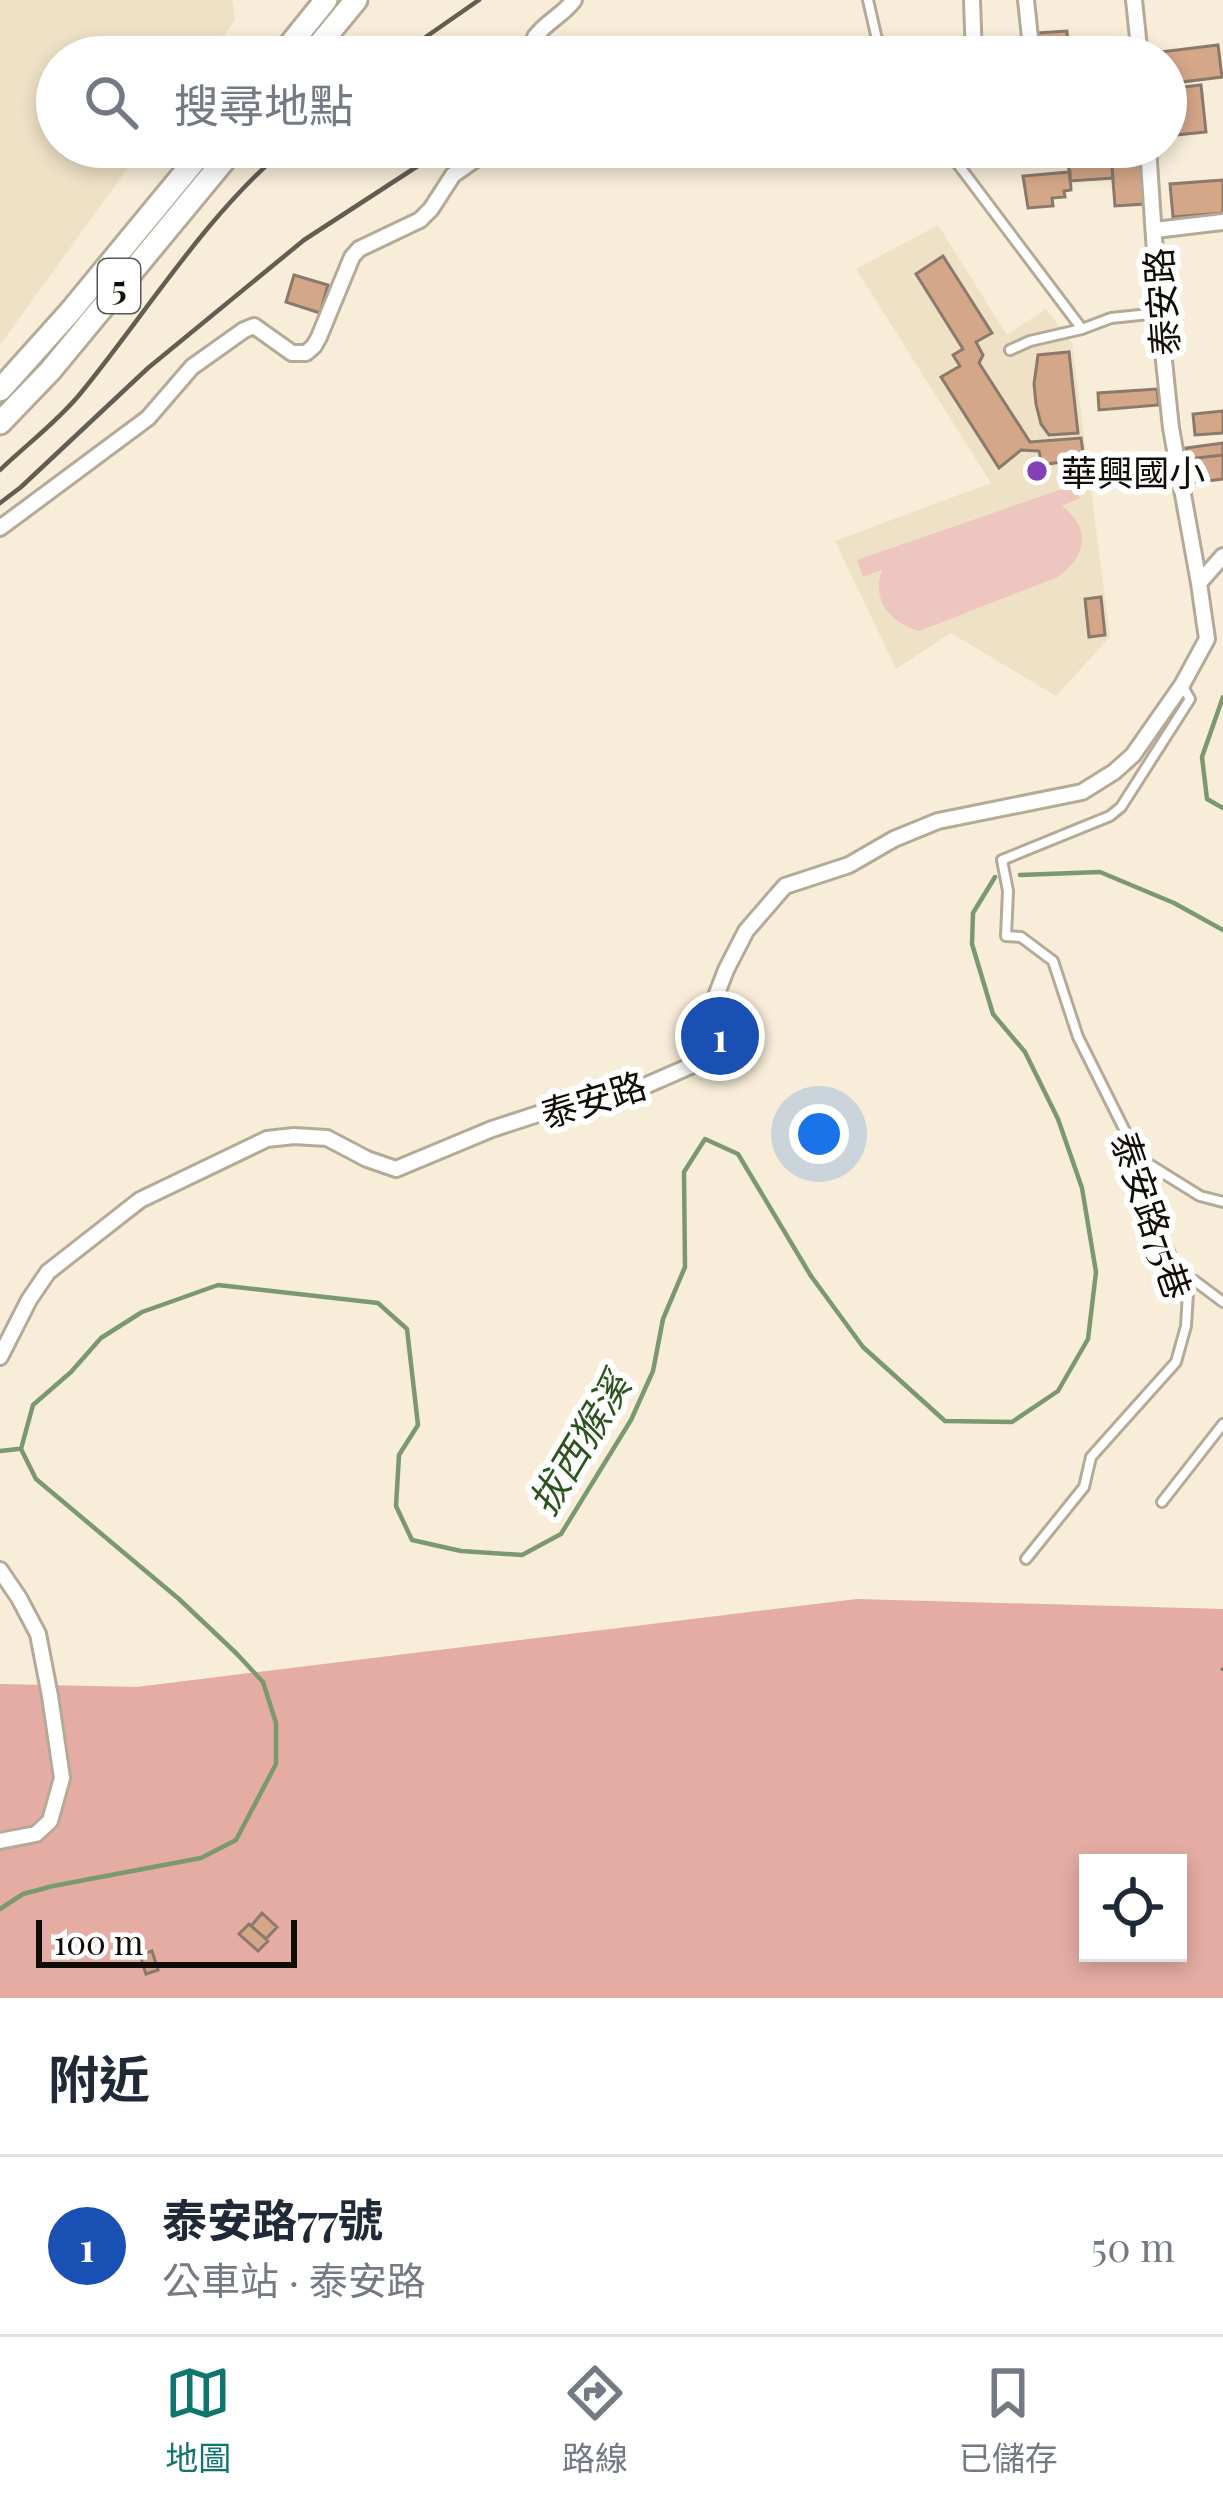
<!DOCTYPE html>
<html lang="zh-TW">
<head>
<meta charset="utf-8">
<style>
  body { margin:0; font-family:"Playfair Display","Noto Sans TC",serif; background:#f2f2f3; color:#1f2937 }
  .controls { position:absolute; right:36px; bottom:36px; display:grid; overflow:hidden; border-radius:0px; box-shadow:0 6px 18px #0003 }
  .controls button { width:108px; height:108px; display:grid; place-items:center; padding:0; border:0; border-bottom:3px solid #e0e1e3; background:#fff; color:#1f2937; font:60px sans-serif }
  .scale { position:absolute; left:36px; bottom:30px; width:261px; box-sizing:border-box; padding-left:12px; border:6px solid #100d06; border-top:0; font-size:33px; line-height:42px; white-space:nowrap; color:#100d06; -webkit-text-stroke:9px #fff; paint-order:stroke }
  .you { position:absolute; left:819px; top:1134px; width:42px; height:42px; margin:-30px; border:9px solid #fff; border-radius:50%; background:#1a73e8; box-shadow:0 0 0 18px #1a73e833 }
  .badge { display:grid; place-items:center; width:78px; height:78px; border-radius:50%; background:#0f766e; color:#fff; font-size:39px; font-weight:700 }
  .pin { position:absolute; translate:-50% -50%; border:6px solid #fff; box-shadow:0 3px 12px #0006 }
  .list { margin:0; padding:0; list-style:none }
  h2 { display:flex; justify-content:space-between; align-items:center; height:156px; margin:0; padding:0 48px; font-size:51px }
  h2 small { font-size:39px; font-weight:400; color:#747a83 }
  .list li { display:grid; grid-template-columns:78px 1fr auto; gap:36px; align-items:center; box-sizing:border-box; height:180px; padding:0 48px; border-top:3px solid #e0e1e3 }
  .list b { display:block; font-size:45px; white-space:nowrap }
  .list p { margin:0; font-size:39px; white-space:nowrap; color:#747a83 }
  .list em { font-size:39px; font-style:normal; color:#747a83 }
  .icon { flex:none; width:66px; height:66px; fill:none; stroke:currentColor; stroke-width:2; stroke-linecap:round; stroke-linejoin:round }
  .map { position:relative; flex:none; width:1223px; height:1998px; overflow:hidden }
  .search { position:absolute; background:#fff; box-shadow:0 6px 18px #0003; left:36px; right:36px; top:36px; height:132px; display:flex; align-items:center; gap:30px; box-sizing:border-box; padding:0 42px; border-radius:66px; color:#747a83; font-size:45px }
  .sheet { height:336px; background:#fff }
  nav { display:flex; justify-content:space-around; align-items:center; box-sizing:border-box; height:168px; border-top:3px solid #e0e1e3; background:#fff; font-size:33px; color:#747a83 }
  nav a { display:grid; justify-items:center; gap:6px }
  nav .on { color:#0f766e }
  .map>svg:first-child { display:block }
  .built { fill:#efe1c6 }
  .green { fill:#eec6c0 }
  .forest { fill:#e4aca3; fill-rule:evenodd }
  .lines { fill:none; stroke-linecap:round; stroke-linejoin:round }
  .stream { stroke:#7a9971; stroke-width:4.5 }
  .building { fill:#d4a788; stroke:#8b796c; stroke-width:3 }
  .lane-casing { stroke:#b4aa97; stroke-width:14 }
  .street-casing { stroke:#b4aa97; stroke-width:20 }
  .primary-casing { stroke:#b4aa97; stroke-width:27 }
  .path { stroke:#7e776a; stroke-width:3; stroke-dasharray:3 9; stroke-linecap:butt }
  .lane { stroke:#fff; stroke-width:8 }
  .street { stroke:#fff; stroke-width:14 }
  .primary { stroke:#fff; stroke-width:21 }
  .rail { stroke:#635e52; stroke-width:4.5 }
  .poi-dot { fill:#8341b6; stroke:#fff; stroke-width:4.5 }
  .labels { text-anchor:middle; dominant-baseline:central; stroke-width:12; stroke-linejoin:round; paint-order:stroke }
  .shield { fill:#fff; stroke:#585651; stroke-width:3 }
  .shield-label { font-size:33px; font-weight:bold; fill:#100d06 }
  .street-label { font-size:36px; fill:#100d06; stroke:#fff }
  .poi-label { font-size:36px; fill:#100d06; stroke:#fff; text-anchor:start }
  .water-label { font-size:39px; font-style:italic; fill:#2a541c; stroke:#fff }
</style>
</head>
<body>
<div class="map">
<svg width="1223" height="1998" viewBox="0 0 1223 1998">
  <rect width="100%" height="100%" fill="#f7edd8"/>
  <path class="built" d="M0 0H232L235 20 208 57H57V147H143L0 345Z
    M938 225 1007 335 1046 309 1072 343 1110 637 1056 696 951 633 896 669 835 541 991 483 856 269Z"/>
  <path class="green" d="M1074 485 1080 498 1062 506C1091 528 1087 556 1058 577L919 631C890 623 871 600 882 570L863 577 857 560Z"/>
  <path class="forest" d="M857 1599 1223 1609V1998H0V1684L136 1687ZM1088 1863H1178V1953H1088Z"/>
  <g class="lines">
    <path class="stream" d="M1223 697 1202 757 1207 799 1223 808
      M1020 875 1100 872 1174 903 1223 930
      M0 1451 18 1449
      M0 1909 23 1894 53 1886 201 1858 236 1840 276 1764V1723L263 1682 236 1653 179 1599 36 1479 21 1449 33 1405 71 1372 101 1338 142 1312 218 1285 378 1303 407 1329 418 1425 399 1455 396 1506 412 1540 461 1551 522 1555 561 1534 631 1420 653 1371 663 1319 685 1267 684 1172 705 1139 738 1154 811 1276 863 1347 945 1421 1012 1422 1058 1391 1088 1339 1096 1272 1082 1188 1058 1119 1025 1052 993 1014 972 944 973 913 995 877"/>
  </g>
  <path class="building" d="M1067 31 1069 57H1040L1038 33Z
    M1218 45 1222 77 1166 84V57H1160V52Z
    M1201 85 1206 132 1166 136V89Z
    M1141 153 1145 204 1115 206 1111 155Z
    M1111 155 1113 178 1070 181 1068 159Z
    M1070 172 1071 190 1064 191 1065 197 1052 198 1053 206 1028 208 1023 176Z
    M1223 180V213L1173 217 1170 184Z
    M943 256 992 333 976 342 983 355 979 363 1030 442 1081 438 1087 481 1063 482 1061 462 1042 465 1039 451 1021 450 999 468 941 377 960 366 953 355 963 349 916 274Z
    M294 275 328 285 320 313 286 302Z
    M1069 352 1078 433 1049 435 1041 424 1036 404 1034 384 1038 355Z
    M1157 389 1159 405 1099 410 1098 393Z
    M1223 411V433L1195 435 1193 414Z
    M1223 443V455L1188 459 1186 448Z
    M1223 455V479L1191 483 1188 459Z
    M1101 597 1105 635 1089 637 1085 599Z
    M262 1913 277 1927 266 1939 251 1926Z
    M249 1924 268 1941 258 1951 239 1934Z
    M152 1951 158 1970 146 1974 140 1955Z"/>
  <g class="lines">
    <g class="lane-casing">
      <path id="lane" d="M868 0 881 57
        M906 147 907 150 916 147
        M945 147 1082 329 1111 318 1159 313
        M1010 350 1030 341 1082 329
        M1139 1158 1200 1196 1223 1202
        M1195 1281 1223 1302
        M1162 1502 1223 1424
        M1026 1559 1084 1487 1091 1457 1176 1362 1186 1326 1188 1293 1150 1210 1138 1157 1078 1037 1053 961 1021 937 1006 936 1008 891 1002 860 1110 816 1121 807 1190 699 1183 687"/>
    </g>
    <g class="street-casing">
      <path id="street" d="M972 0 974 57
        M1026 0 1032 57
        M1134 0 1140 57
        M536 57 535 37C547 21 562 16 574 0
        M1155 230 1223 222
        M0 528 148 418 192 367 244 330 254 326 292 353H306L314 346 319 337 352 257 359 249 420 220 431 209 453 175 493 147
        M1199 583 1223 556
        M0 1357 29 1300 48 1272 140 1200 267 1139 294 1136 327 1138 367 1159 396 1169 492 1129 541 1113 615 1099 695 1064 709 1014 726 970 746 931 785 886 849 865 894 839 938 821 1082 792 1114 772 1133 755 1182 685 1207 639 1199 583 1171 428 1159 313 1148 147
        M0 1570 19 1598 38 1634 50 1696 62 1778 50 1821 36 1834 0 1841"/>
    </g>
    <g class="primary-casing">
      <path id="primary" d="M280 57 326 0
        M309 57 356 0
        M0 390 70 312 206 147
        M0 423 50 371 235 147"/>
    </g>
    <path class="path" d="M1223 1668 1221 1671 1223 1674"/>
    <use href="#lane" class="lane"/>
    <use href="#street" class="street"/>
    <use href="#primary" class="primary"/>
    <path class="rail" d="M397 57 479 0
      M0 470C26 445 57 422 80 394 148 311 204 217 287 147
      M0 503 21 487 148 368 304 240 447 147"/>
  </g>
  <circle class="poi-dot" cx="1037" cy="471" r="12"/>
  <g class="labels">
    <rect class="shield" x="98" y="259" width="42" height="54" rx="9"/>
    <g class="shield-label">
      <text x="119" y="286">5</text>
    </g>
    <g class="street-label">
      <text transform="translate(1160 302) rotate(-94)">泰安路</text>
      <text transform="translate(593 1098) rotate(-17)">泰安路</text>
      <text transform="translate(1153 1215) rotate(71)">泰安路75巷</text>
    </g>
    <g class="poi-label">
      <text x="1061" y="471">華興國小</text>
    </g>
    <g class="water-label">
      <text transform="translate(578 1443) rotate(-59)">拔西猴溪</text>
    </g>
  </g>
</svg>
<div class="controls">
<button><svg class="icon" aria-label="locate" viewBox="0 0 24 24"><circle cx="12" cy="12" r="6"/><path d="M12 2v4M12 18v4M2 12h4M18 12h4"/></svg></button>
</div>
<div class="scale">100 m</div>
<div class="you"></div>
<div class="pin badge" style="left:720px;top:1036px;background:#1a4fb4">1</div>
<div class="search"><svg class="icon" aria-label="search" viewBox="0 0 24 24"><circle cx="10" cy="10" r="6"/><path d="M15 15l6 6"/></svg>搜尋地點</div>
</div>
<section class="sheet">
<h2>附近<small></small></h2>
<ul class="list">
<li><span class="badge" style="background:#1a4fb4">1</span><div><b>泰安路77號</b><p>公車站 · 泰安路</p></div><em>50 m</em></li>
</ul>
</section>
<nav>
<a class="on"><svg class="icon" aria-label="map" viewBox="0 0 24 24"><path d="M3 6l6-2 6 2 6-2v14l-6 2-6-2-6 2zM9 4v14M15 6v14"/></svg>地圖</a>
<a><svg class="icon" aria-label="directions" viewBox="0 0 24 24"><path d="M12 3l9 9-9 9-9-9zM9 14v-3h6M13 9l2 2-2 2"/></svg>路線</a>
<a><svg class="icon" aria-label="saved" viewBox="0 0 24 24"><path d="M7 4h10v16l-5-4-5 4z"/></svg>已儲存</a>
</nav>
</body>
</html>
